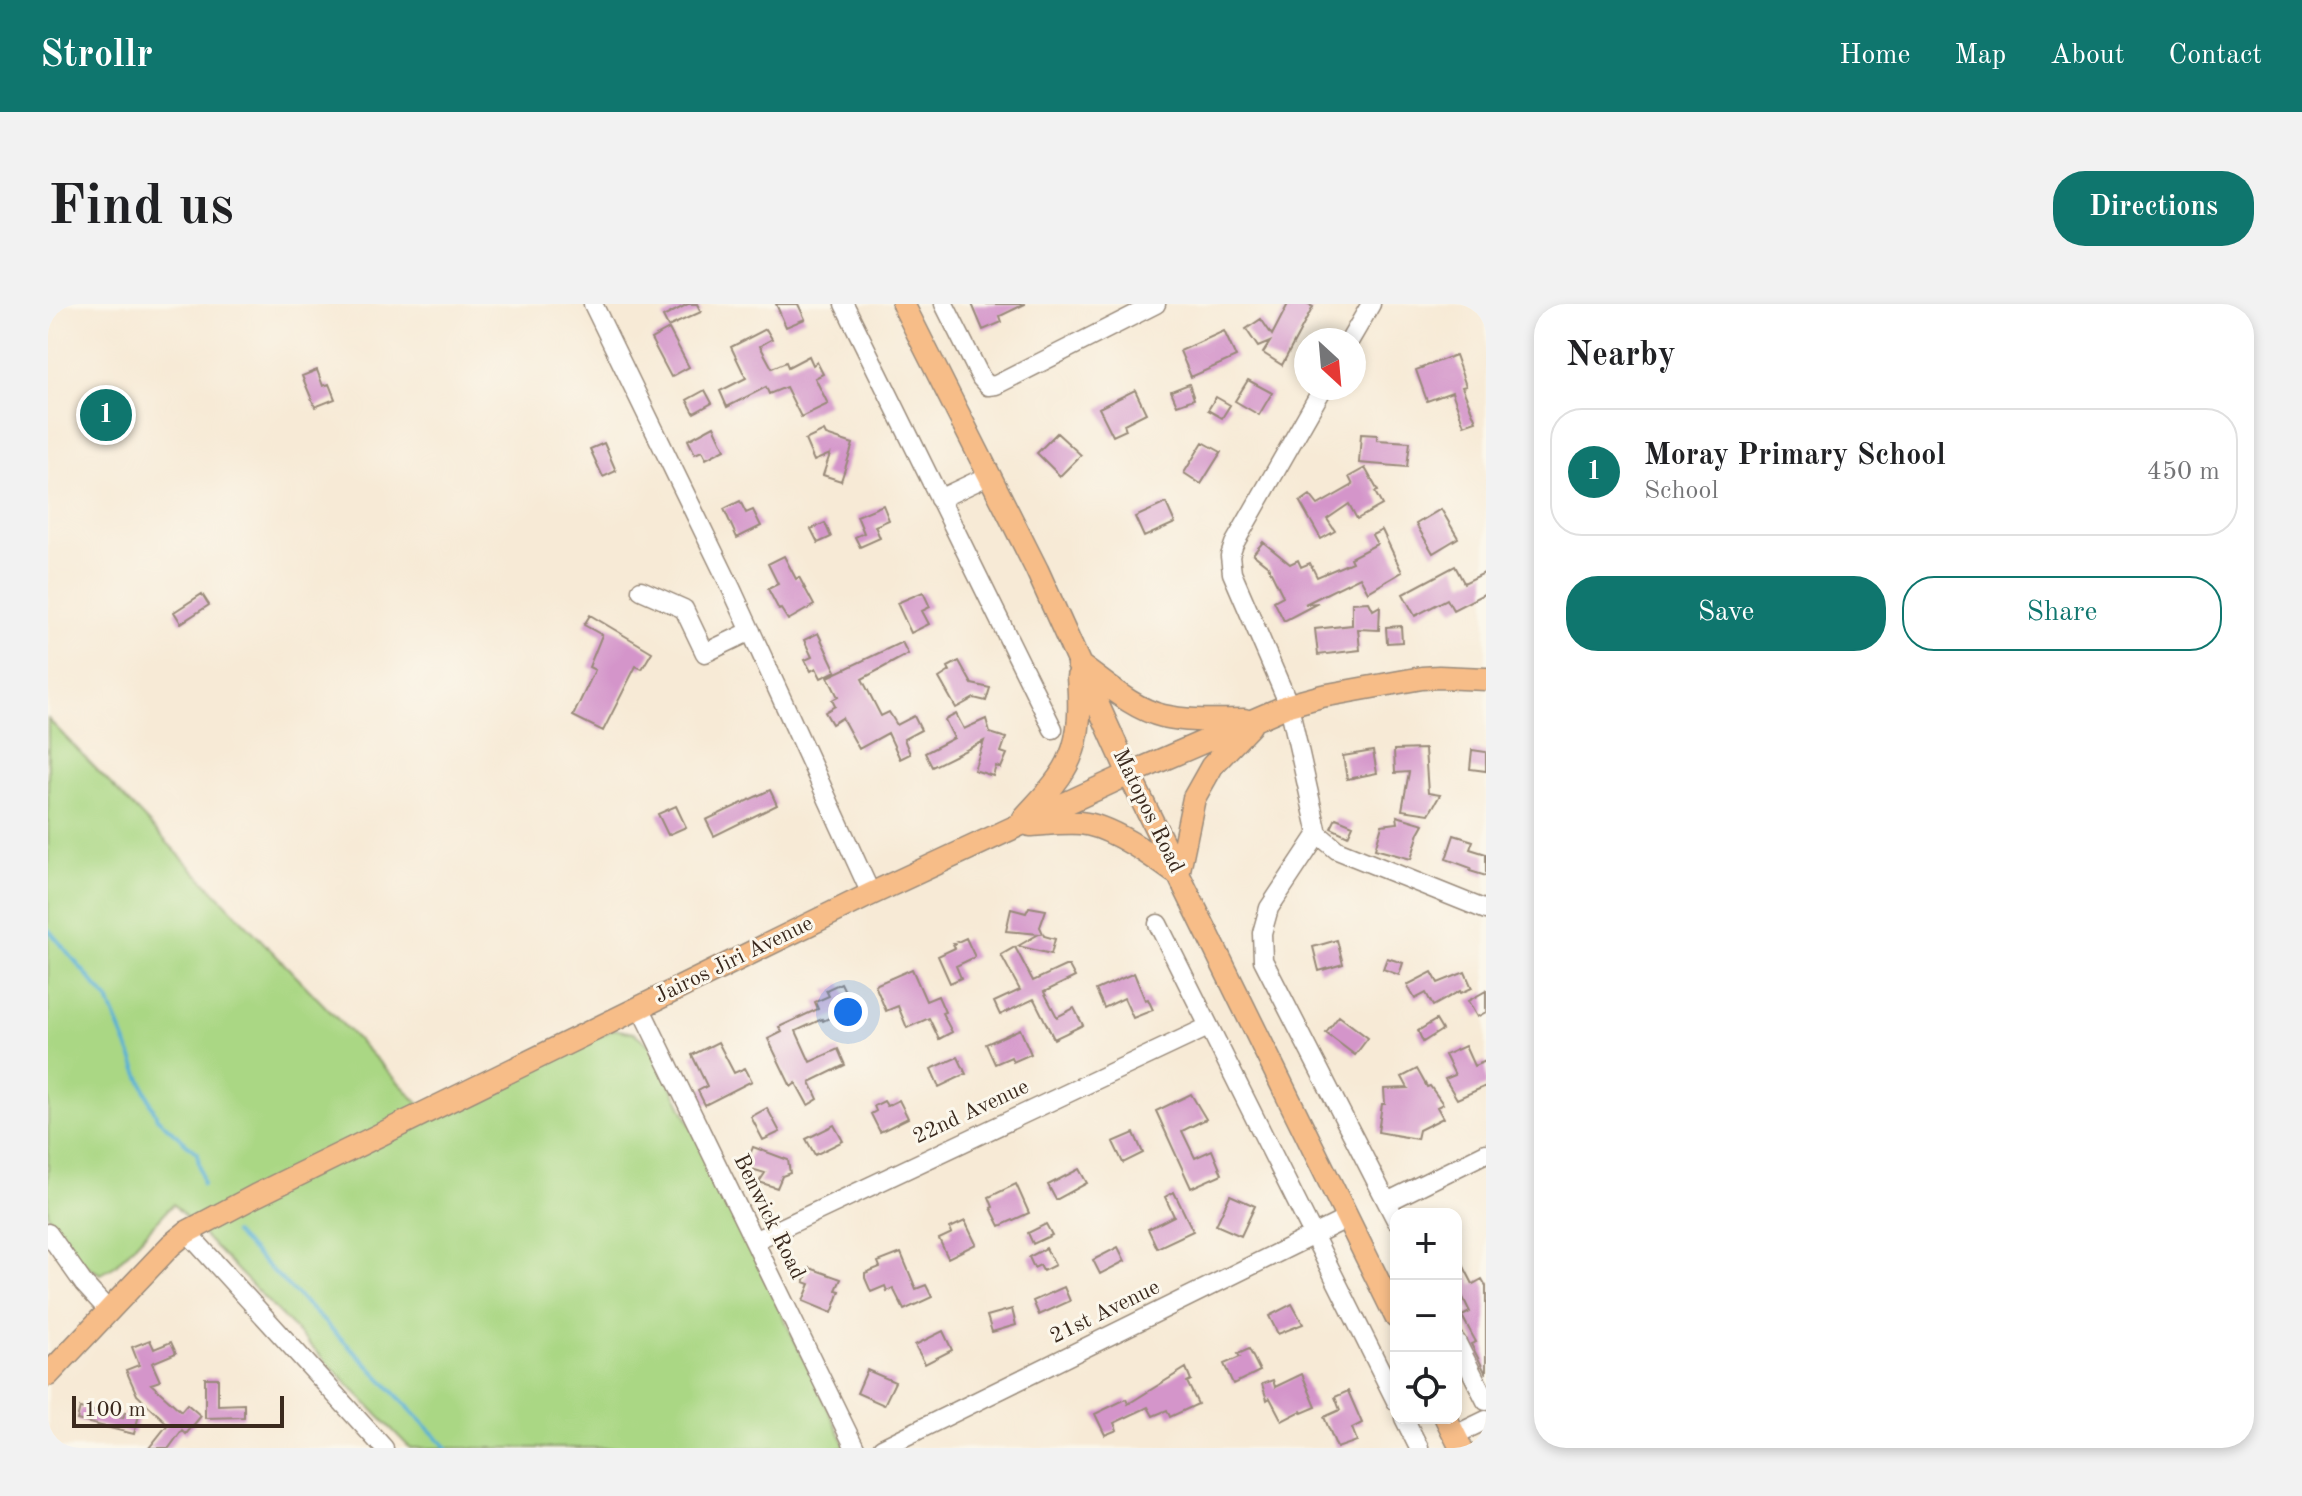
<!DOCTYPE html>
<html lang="en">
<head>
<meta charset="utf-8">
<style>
  body { margin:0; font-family:"Old Standard TT",serif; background:#f2f2f2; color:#202124 }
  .controls { position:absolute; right:24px; bottom:24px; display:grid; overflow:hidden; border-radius:16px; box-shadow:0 4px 12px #0003 }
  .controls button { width:72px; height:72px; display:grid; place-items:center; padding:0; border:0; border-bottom:2px solid #e0e0e0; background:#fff; color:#202124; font:40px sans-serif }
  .compass { position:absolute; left:1246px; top:24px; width:72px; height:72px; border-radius:50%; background:#fff; box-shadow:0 4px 12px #0003; rotate:154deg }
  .scale { position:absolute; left:24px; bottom:20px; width:212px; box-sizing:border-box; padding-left:8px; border:4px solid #3b2a1e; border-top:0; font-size:22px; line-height:28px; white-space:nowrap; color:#3b2a1e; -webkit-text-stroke:6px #fbf7ec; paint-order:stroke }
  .you { position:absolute; left:800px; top:708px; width:28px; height:28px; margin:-20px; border:6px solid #fff; border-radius:50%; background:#1a73e8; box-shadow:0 0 0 12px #1a73e833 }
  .badge { display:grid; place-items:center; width:52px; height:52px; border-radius:50%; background:#0f766e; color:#fff; font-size:26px; font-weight:700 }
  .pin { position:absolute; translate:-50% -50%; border:4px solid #fff; box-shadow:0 2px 8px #0006 }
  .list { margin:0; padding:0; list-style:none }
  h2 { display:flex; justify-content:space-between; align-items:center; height:104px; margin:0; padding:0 32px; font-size:34px }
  h2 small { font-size:26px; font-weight:400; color:#757577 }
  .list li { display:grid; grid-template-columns:52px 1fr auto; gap:24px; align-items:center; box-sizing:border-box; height:128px; margin:0 16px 16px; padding:0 16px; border:2px solid #e0e0e0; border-radius:32px }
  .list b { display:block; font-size:30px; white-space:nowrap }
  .list p { margin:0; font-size:26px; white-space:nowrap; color:#757577 }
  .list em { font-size:26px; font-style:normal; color:#757577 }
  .actions { display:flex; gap:16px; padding:24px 32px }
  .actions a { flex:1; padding:18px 0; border:2px solid #0f766e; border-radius:32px; text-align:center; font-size:28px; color:#0f766e }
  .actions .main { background:#0f766e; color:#fff }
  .icon { flex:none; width:44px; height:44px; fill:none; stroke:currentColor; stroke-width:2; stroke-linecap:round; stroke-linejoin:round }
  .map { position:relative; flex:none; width:1438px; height:1144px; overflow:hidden; border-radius:32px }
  header { display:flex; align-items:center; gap:48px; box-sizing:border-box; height:112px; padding:0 40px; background:#0f766e; color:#fff }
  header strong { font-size:38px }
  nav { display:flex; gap:44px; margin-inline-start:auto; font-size:28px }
  .intro { display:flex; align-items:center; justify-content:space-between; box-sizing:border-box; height:192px; padding:0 48px }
  h1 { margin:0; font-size:56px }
  .button { padding:20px 36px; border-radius:32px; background:#0f766e; color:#fff; font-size:28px; font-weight:700 }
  main { display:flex; gap:48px; padding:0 48px }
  aside { flex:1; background:#fff; border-radius:32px; box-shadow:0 4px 12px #0003 }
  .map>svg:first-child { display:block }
  .green { fill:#aad784; stroke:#728051; stroke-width:2 }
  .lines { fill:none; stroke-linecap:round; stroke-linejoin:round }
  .stream { stroke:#57b0d4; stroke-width:4 }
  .building { fill:#d495ca }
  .minor-casing { stroke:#998a7a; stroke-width:21 }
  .major-casing { stroke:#998a7a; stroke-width:25 }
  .minor { stroke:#fff; stroke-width:18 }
  .major { stroke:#f7bd88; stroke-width:22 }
  .labels { text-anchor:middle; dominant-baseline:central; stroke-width:6; stroke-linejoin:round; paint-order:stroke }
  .street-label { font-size:22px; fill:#3b2a1e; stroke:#fbf7ec }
</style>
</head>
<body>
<header>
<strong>Strollr</strong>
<nav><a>Home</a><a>Map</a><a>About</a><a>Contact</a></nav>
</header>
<div class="intro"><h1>Find us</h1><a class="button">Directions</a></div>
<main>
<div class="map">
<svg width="1438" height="1144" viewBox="0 0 1438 1144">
  <rect width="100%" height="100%" fill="#fbf7ec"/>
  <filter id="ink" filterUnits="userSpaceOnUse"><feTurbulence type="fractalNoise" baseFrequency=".0125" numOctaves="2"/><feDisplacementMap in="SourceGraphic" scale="16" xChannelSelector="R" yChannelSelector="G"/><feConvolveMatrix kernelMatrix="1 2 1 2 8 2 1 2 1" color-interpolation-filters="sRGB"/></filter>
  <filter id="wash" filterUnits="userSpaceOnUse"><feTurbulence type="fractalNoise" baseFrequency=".006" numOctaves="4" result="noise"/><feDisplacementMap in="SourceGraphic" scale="32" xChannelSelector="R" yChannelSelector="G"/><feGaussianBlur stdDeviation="1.8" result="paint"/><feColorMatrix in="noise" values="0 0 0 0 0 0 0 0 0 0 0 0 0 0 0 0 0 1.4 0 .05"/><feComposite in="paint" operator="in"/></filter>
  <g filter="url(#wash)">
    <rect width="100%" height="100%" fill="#f7ead6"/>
    <path class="green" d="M0 415 384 813 566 725 586 729 605 744 799 1144H362L125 900 67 962 53 970C28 959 14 933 0 910Z"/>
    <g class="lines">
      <path class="stream" d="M0 625 60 696 109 814 149 849 155 880
        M186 929 320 1061 399 1144"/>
    </g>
    <g id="blocks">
      <path class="building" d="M640 0H649L653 8 620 23 615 13Z
        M728 0H750L757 15 738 23Z
        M924 0H977L952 12 954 18 935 26Z
        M1240 0H1259L1265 3 1234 61 1215 49 1222 38 1210 43 1198 25 1213 15 1224 31Z
        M621 25 641 63 623 73 603 35Z
        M718 25 724 35 712 42 724 64 738 58 740 63 761 52 765 61 769 58 775 70 767 74 780 100 753 113 738 83 721 90 718 83 679 103 672 87 698 74 683 43Z
        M1176 27 1188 53 1143 73 1132 47Z
        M1407 51 1418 82 1414 83 1428 117 1416 121 1404 88 1379 97 1368 66Z
        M269 66 275 82 281 80 287 95 267 103 254 72Z
        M1200 76 1224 89 1211 111 1187 97Z
        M1141 80 1146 95 1129 101 1123 87Z
        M657 86 664 99 646 109 639 96Z
        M1087 86 1098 109 1076 120 1078 126 1065 132 1051 104Z
        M1168 93 1182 101 1174 114 1160 106Z
        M666 122 677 145 658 155 654 147 647 150 640 136Z
        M776 127 778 131 805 140 793 177 775 171 782 150 766 157 757 136Z
        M1009 129 1033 151 1012 172 989 149Z
        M1313 130 1329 131V136L1362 138 1359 163 1311 159Z
        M1155 138 1173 148 1153 180 1136 169Z
        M556 139 568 167 555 173 542 145Z
        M1317 164 1330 187 1327 188 1334 201 1309 215 1301 200 1279 215 1287 227 1273 235 1252 198 1262 191 1270 201 1305 181 1301 173Z
        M692 197 698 209 705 206 713 222 689 234 676 205Z
        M1118 199 1127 219 1096 233 1087 213Z
        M835 201 841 216 827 222 832 234 812 243 807 233 816 229 809 212Z
        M1393 205 1410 234 1385 249 1368 220Z
        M777 219 783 233 770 239 763 225Z
        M1334 226 1354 268 1320 288 1312 273 1257 300 1270 299 1236 317 1226 297 1235 292 1220 262 1205 250 1215 238 1242 260 1250 256 1253 263 1262 259 1269 273 1304 258 1302 254 1329 240 1324 231Z
        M736 252 748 275 751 273 766 301 740 316 733 305 731 306 720 285 730 280 720 260Z
        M1407 262 1416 279 1438 268V289L1405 306 1399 295 1367 312 1355 290Z
        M875 288 882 303 874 307 881 320 863 329 849 299Z
        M154 290 161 301 133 319 126 308Z
        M1321 298 1325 306 1332 302 1331 326 1310 325 1312 346 1270 351 1267 325 1304 321V299Z
        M542 311 604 348 594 365 588 362 555 427 525 412 547 366 541 363 554 331 536 321Z
        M1353 322 1354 338 1339 339 1338 323Z
        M770 329 788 367 773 374 768 364 763 367 757 356 764 353 756 336Z
        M854 338 860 350 814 375 833 412 841 408 849 421 866 412 873 426 856 435 862 450 852 455 840 429 811 445 794 414 784 420 777 408 787 402 784 396 790 393 780 373Z
        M911 357 924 380 942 384 938 397 926 394 908 404 891 374 902 367 900 363Z
        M908 410 916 425 938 415 942 429 958 434 953 448 959 450 953 464 948 462 945 472 926 466 936 437 884 463 877 449 906 434 897 416Z
        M1377 445 1380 489 1392 491 1381 510 1354 506 1361 468 1347 469 1346 446Z
        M1424 446 1438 448V467L1422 465Z
        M1325 447 1329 469 1299 475 1295 452Z
        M722 486 729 501 666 532 658 516Z
        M628 502 638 523 620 531 610 510Z
        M1349 512 1376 520 1371 529 1363 555 1327 545 1334 521 1350 519Z
        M1288 514 1305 521 1300 532 1283 524Z
        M1406 531 1425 537 1422 545 1438 550V572L1422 567 1423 564 1398 555Z
        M981 603 998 606 992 623 996 632 1007 635 1003 650 970 642 991 630 958 627 963 605 978 609Z
        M918 634 927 653 908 662 913 674 902 679 890 652 907 644 905 640Z
        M1289 636 1295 660 1271 667 1265 643Z
        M967 643 985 677 1017 662H1021L1027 673 996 688 1009 713 1026 704 1035 721 1006 735 986 695 952 711 946 698 972 686 953 651Z
        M1339 654 1355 659 1351 671 1335 665Z
        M864 665 878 697 890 692 897 708 894 709 904 728 891 735 881 714 859 724 850 702 838 707 827 681Z
        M1384 668 1390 679 1417 668 1424 684 1413 689 1412 687 1385 702 1378 689 1367 695 1359 681Z
        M1086 669 1097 696 1100 695 1105 706 1085 714 1076 694 1056 704 1048 686Z
        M793 679 804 702 799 704 802 709 792 714 790 710 775 717 774 715 748 727 762 758 790 745 797 761 762 778 770 795 760 801 748 779 743 783 720 735 734 728 731 723 770 705 767 698 781 692 778 686Z
        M1438 687V708L1429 713 1420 697Z
        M1291 712 1320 734 1307 751 1278 729Z
        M1388 716 1394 726 1375 738 1370 727Z
        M972 725 983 750 965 758 963 753 947 760 938 740Z
        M670 738 686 769 697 764 704 777 657 801 650 787 659 782 644 751Z
        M1417 742 1426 762 1438 757V782L1409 795 1397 775 1407 771 1397 751Z
        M910 753 918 770 891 783 883 765Z
        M1369 765 1379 783 1382 782 1395 800 1389 803 1395 814 1371 826 1369 835 1330 828 1334 800H1337L1336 785 1360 784 1354 773Z
        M1143 790 1158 815 1134 827 1147 854 1164 846 1174 870 1143 884 1108 807Z
        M851 796 860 814 832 828 823 810 828 807 826 802 836 797 839 802Z
        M719 804 732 828 715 836 703 813Z
        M786 821 795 837 767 851 758 835Z
        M1086 829 1095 849 1075 859 1065 838Z
        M705 843 740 856 742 869 734 872 729 884 711 878 717 869 697 863Z
        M1031 865 1039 879 1008 896 1000 881Z
        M968 880 981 909 952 922 943 904 945 903 941 893Z
        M1126 888 1145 927 1109 944 1100 925 1126 912 1117 893Z
        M1182 891 1207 902 1193 932 1168 921Z
        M917 917 928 940 900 954 891 935 904 929 902 924Z
        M998 920 1004 931 985 940 980 929Z
        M1070 943 1077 957 1052 970 1045 956Z
        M998 944 1007 961 995 967 992 961 986 964 981 953Z
        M1408 947 1425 980 1434 975 1438 982V1070L1423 1040 1428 1038 1414 1012 1422 1008 1408 979Z
        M853 949 868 985 878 981 884 993 856 1006 845 984 839 987 837 982 823 988 817 974V969L832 963 830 958Z
        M762 964 793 975 788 986 792 987 784 1009 755 997 762 980 756 978Z
        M1016 983 1022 997 991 1011 985 997Z
        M1244 1000 1255 1020 1230 1030 1221 1012Z
        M964 1005 968 1021 944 1028 939 1012Z
        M895 1027 904 1046 877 1060 867 1041Z
        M102 1036 106 1045 123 1038 128 1049 104 1059 112 1077 103 1080 133 1107 139 1100 153 1112 138 1130 134 1126 121 1144H101L120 1120 89 1091 78 1066 91 1061 84 1043Z
        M1201 1045 1212 1067 1185 1080 1176 1060 1192 1053 1190 1050Z
        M1138 1064 1143 1076 1139 1078 1150 1100 1122 1113 1119 1106 1105 1112 1100 1103 1066 1119 1069 1126 1057 1131 1047 1110 1078 1095 1080 1100Z
        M819 1066 847 1078 836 1101 809 1089Z
        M1254 1070 1268 1103 1254 1109 1253 1107 1234 1117 1222 1094 1219 1096 1214 1080 1225 1076 1227 1083Z
        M157 1074H170V1101L196 1100V1113L157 1114Z
        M1300 1087 1314 1119 1304 1124 1309 1137 1289 1144 1276 1113 1292 1106 1287 1093Z
        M32 1104 75 1114 77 1108 91 1111 86 1130 29 1116Z"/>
    </g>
  </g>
  <g filter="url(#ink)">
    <use href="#blocks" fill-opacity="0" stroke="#998a7a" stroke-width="2"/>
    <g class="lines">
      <g class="minor-casing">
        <path id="minor" d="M545 0 684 286 823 590
          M796 0 1005 425
          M896 0 933 74 940 82 948 81 1108 0
          M1302 36 1323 0
          M1275 84 1186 240 1182 252 1184 269 1241 401 1270 530 1289 546 1438 606
          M891 195 942 171
          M593 286 636 305 657 349 703 327
          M1270 530 1221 604 1214 629 1215 656 1348 916
          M1110 620 1348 1097
          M592 703 807 1144
          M1339 898 1438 849
          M139 928 336 1144
          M0 929 36 980 60 1006
          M706 937 1160 723
          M1408 1037 1438 1097
          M1356 1114 1371 1144
          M1407 1131 1438 1116
          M834 1144 1300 914"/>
      </g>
      <g class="major-casing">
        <path id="major" d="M855 0 989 266 1081 470 1348 1013
          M1030 360C1056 378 1084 405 1115 412 1142 418 1169 416 1196 416
          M976 514C992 496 1013 476 1022 454 1033 429 1032 400 1030 373
          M982 521C998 520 1016 518 1032 519 1061 521 1103 551 1126 568
          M1130 571 1146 494 1164 462 1202 422
          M0 1071 123 941 139 928 207 892 823 590 1081 470 1241 401 1274 392 1374 374 1391 373 1438 375
          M1398 1114 1413 1144"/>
      </g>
      <use href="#minor" class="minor"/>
      <use href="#major" class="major"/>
    </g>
  </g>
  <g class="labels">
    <g class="street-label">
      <text transform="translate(1100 507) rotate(64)">Matopos Road</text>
      <text transform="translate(686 656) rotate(-26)">Jairos Jiri Avenue</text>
      <text transform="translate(923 808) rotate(-25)">22nd Avenue</text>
      <text transform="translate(721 913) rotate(64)">Benwick Road</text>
      <text transform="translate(1057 1008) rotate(-26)">21st Avenue</text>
    </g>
  </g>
</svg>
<div class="controls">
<button>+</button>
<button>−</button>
<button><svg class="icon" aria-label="locate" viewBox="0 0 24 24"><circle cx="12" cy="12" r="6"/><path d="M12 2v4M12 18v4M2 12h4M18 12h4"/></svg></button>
</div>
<svg class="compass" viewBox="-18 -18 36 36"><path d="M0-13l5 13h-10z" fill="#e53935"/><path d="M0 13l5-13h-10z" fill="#757577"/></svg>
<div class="scale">100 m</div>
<div class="you"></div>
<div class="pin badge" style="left:58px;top:111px">1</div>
</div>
<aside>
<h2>Nearby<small></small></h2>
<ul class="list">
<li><span class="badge">1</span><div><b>Moray Primary School</b><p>School</p></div><em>450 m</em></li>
</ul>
<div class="actions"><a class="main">Save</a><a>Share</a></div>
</aside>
</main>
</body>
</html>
